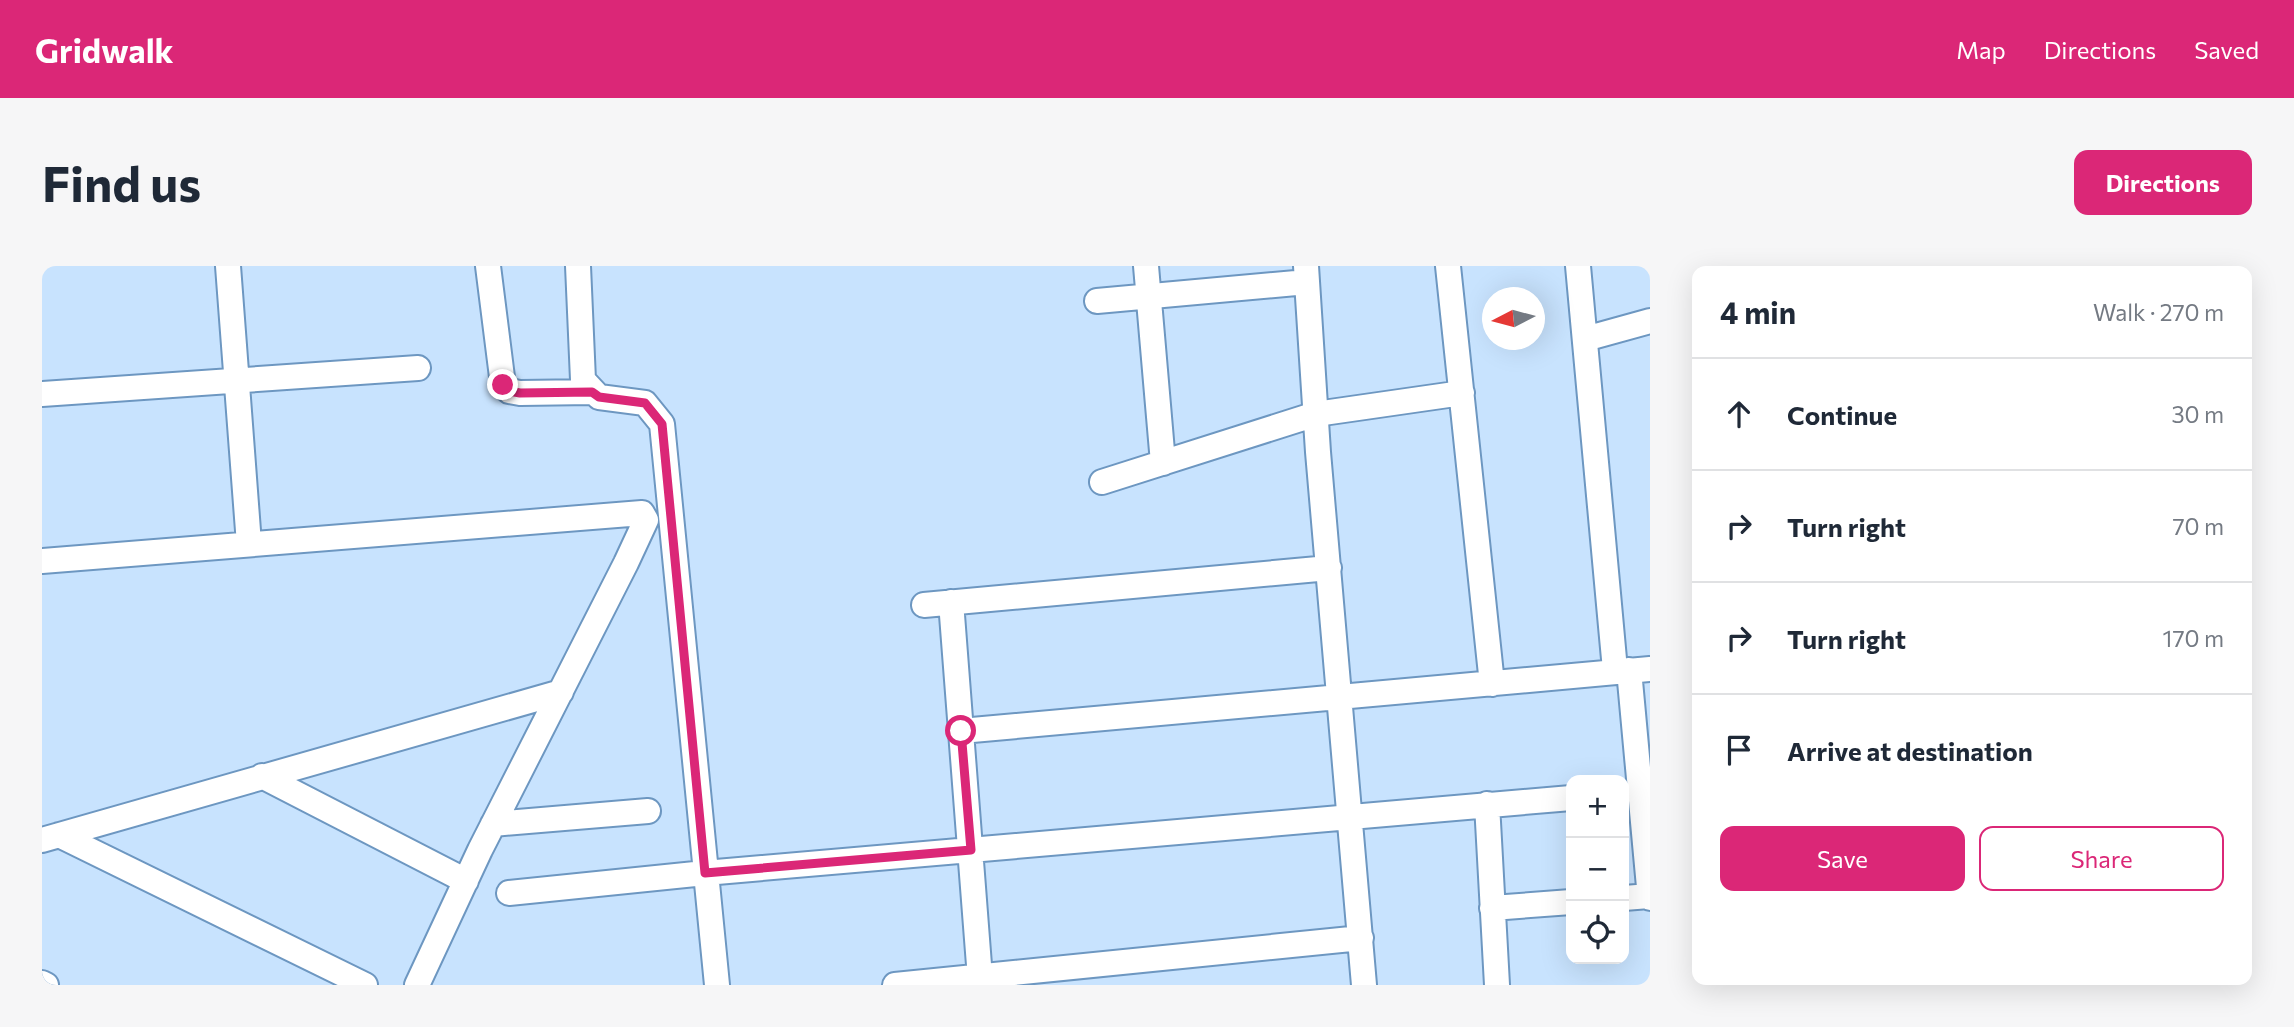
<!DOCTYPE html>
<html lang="en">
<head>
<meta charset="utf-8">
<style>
  body { margin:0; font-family:Commissioner,sans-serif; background:#f6f6f7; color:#1f2937 }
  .controls { position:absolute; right:21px; bottom:21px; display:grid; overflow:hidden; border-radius:14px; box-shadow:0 7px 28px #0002 }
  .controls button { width:63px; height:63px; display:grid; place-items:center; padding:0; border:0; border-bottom:2px solid #e0e1e3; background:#fff; color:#1f2937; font:35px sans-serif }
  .compass { position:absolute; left:1440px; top:21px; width:63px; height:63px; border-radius:50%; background:#fff; box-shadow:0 7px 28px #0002; rotate:264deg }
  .stop { position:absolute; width:21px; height:21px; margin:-16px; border:5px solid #db2777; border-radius:50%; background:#fff }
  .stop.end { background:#db2777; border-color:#fff; box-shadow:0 2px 7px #0008 }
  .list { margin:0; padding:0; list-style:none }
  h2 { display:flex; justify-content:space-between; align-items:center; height:91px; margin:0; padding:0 28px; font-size:30px }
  h2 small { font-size:23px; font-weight:400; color:#747a83 }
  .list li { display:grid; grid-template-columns:46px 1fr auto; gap:21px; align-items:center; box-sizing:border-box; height:112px; padding:0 28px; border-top:2px solid #e0e1e3 }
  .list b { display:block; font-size:26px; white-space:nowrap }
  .list em { font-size:23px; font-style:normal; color:#747a83 }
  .actions { display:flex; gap:14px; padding:21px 28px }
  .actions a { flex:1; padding:16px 0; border:2px solid #db2777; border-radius:14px; text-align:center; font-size:24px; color:#db2777 }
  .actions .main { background:#db2777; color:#fff }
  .icon { flex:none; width:38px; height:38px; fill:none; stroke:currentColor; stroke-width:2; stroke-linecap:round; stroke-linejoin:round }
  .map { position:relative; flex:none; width:1608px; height:719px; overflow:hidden; border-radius:14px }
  header { display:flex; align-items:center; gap:42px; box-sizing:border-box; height:98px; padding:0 35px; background:#db2777; color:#fff }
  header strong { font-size:33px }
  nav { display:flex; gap:38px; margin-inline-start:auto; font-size:24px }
  .intro { display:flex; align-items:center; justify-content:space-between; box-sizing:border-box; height:168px; padding:0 42px }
  h1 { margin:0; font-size:49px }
  .button { padding:18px 32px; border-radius:14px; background:#db2777; color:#fff; font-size:24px; font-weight:700 }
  main { display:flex; gap:42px; padding:0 42px }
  aside { flex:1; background:#fff; border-radius:14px; box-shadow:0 7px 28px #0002 }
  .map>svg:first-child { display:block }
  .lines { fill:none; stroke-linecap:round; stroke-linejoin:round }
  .minor-casing { stroke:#6d97c1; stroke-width:28 }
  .minor { stroke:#fff; stroke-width:24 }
  .route { stroke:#db2777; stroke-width:9 }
</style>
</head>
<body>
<header>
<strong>Gridwalk</strong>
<nav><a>Map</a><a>Directions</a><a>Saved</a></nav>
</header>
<div class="intro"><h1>Find us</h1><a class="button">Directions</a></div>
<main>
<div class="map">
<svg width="1608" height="719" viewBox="0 0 1608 719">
  <rect width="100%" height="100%" fill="#c8e3fe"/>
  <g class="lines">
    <g class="minor-casing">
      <path id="minor" d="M186 0 207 278
        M446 0 461 119 467 125 478 127 550 126
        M536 0 541 114 557 131 603 137 620 158 675 719
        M1104 0 1121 197
        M1264 0 1276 186 1322 719
        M1406 0 1450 418
        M1536 0 1573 404
        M1055 35 1265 16
        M1543 73 1608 55
        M0 128 376 102
        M1060 216 1274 148 1420 127
        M0 295 600 247 604 254 584 297 438 584 375 719
        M909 336 938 712
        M882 339 1287 302
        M1587 404 1608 632
        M919 465 1608 403
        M220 510 424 615
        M1445 538 1455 719
        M451 558 606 545
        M17 569 323 719
        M0 574 519 426
        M467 627 663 607 1529 532
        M1582 632 1608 630
        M1450 642 1529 636
        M0 717 4 719
        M853 719 1319 672"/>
    </g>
    <use href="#minor" class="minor"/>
  </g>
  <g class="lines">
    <path class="route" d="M461 119 467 125 478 127 550 126 557 131 603 137 620 158 663 607 929 584 919 465"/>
  </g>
</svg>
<div class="controls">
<button>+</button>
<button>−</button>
<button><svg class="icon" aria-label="locate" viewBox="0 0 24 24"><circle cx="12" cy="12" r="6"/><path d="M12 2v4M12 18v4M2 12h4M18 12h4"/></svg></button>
</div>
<svg class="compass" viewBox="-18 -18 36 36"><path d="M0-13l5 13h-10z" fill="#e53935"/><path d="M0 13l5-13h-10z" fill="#747a83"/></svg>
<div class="stop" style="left:919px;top:465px"></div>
<div class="stop end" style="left:461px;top:119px"></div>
</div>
<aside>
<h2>4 min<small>Walk · 270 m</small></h2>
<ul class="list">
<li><svg class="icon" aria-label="ahead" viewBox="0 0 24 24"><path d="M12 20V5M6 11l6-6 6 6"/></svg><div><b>Continue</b></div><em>30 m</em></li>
<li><svg class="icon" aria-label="right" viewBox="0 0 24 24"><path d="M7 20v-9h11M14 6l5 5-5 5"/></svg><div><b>Turn right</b></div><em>70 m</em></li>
<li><svg class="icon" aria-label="right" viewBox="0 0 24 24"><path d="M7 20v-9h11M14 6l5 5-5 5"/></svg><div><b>Turn right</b></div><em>170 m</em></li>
<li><svg class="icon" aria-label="arrive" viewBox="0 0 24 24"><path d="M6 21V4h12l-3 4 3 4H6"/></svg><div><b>Arrive at destination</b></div></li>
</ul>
<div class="actions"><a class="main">Save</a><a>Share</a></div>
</aside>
</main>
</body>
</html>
